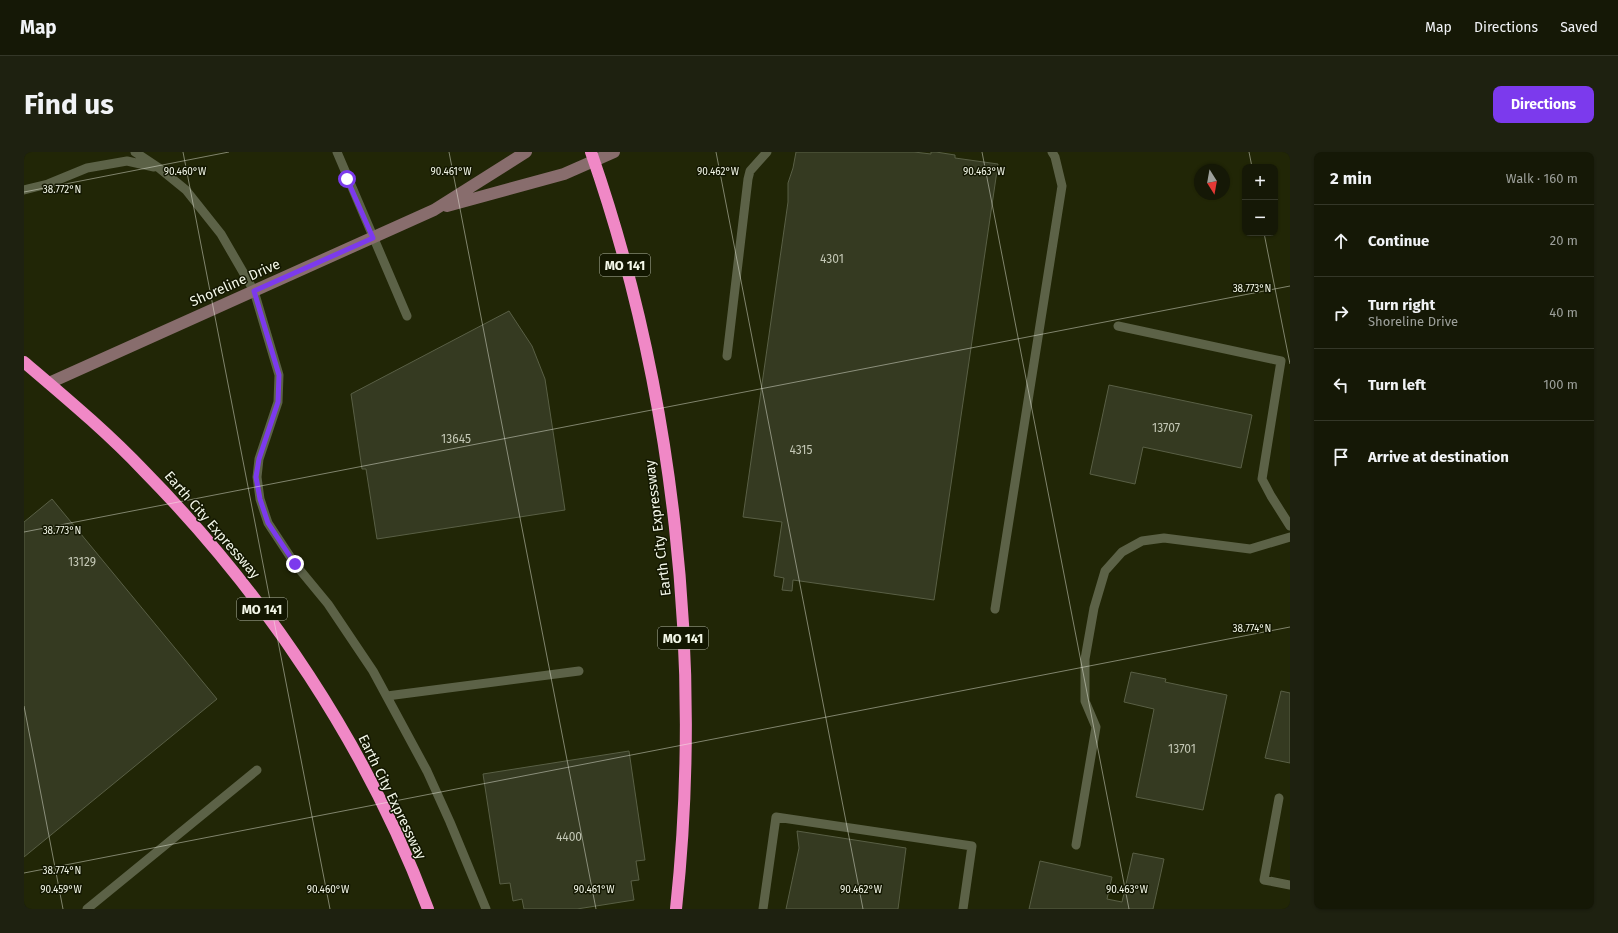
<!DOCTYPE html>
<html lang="en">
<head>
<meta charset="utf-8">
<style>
  body { margin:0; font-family:"Fira Sans",sans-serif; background:#1e2110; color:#f1f3f6 }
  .controls { position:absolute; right:12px; top:12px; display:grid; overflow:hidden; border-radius:8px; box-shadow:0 1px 3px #0004 }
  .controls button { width:36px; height:36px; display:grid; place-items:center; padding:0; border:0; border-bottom:1px solid #343728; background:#151806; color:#f1f3f6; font:20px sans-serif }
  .compass { position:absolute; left:1170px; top:12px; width:36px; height:36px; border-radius:50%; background:#151806; box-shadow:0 1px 3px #0004; rotate:169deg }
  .stop { position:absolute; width:12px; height:12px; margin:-9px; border:3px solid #7c3aed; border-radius:50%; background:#fff }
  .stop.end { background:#7c3aed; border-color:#fff; box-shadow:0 1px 4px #0008 }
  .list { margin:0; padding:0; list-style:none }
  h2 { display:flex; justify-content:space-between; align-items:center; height:52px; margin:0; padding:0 16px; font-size:17px }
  h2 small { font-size:13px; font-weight:400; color:#9da09b }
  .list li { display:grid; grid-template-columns:26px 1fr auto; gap:12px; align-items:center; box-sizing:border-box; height:72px; padding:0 16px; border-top:1px solid #343728 }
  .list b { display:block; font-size:15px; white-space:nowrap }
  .list p { margin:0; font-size:13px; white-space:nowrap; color:#9da09b }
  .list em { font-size:13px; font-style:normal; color:#9da09b }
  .icon { flex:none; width:22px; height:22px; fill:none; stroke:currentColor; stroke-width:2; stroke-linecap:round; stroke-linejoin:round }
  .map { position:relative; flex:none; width:1266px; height:757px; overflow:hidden; border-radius:8px }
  header { display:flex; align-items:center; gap:24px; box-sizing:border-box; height:56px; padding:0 20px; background:#151806; border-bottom:1px solid #343728 }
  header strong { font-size:19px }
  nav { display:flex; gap:22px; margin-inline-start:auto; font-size:14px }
  .intro { display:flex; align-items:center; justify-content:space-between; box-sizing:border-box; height:96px; padding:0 24px }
  h1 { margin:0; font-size:28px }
  .button { padding:10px 18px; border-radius:8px; background:#7c3aed; color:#fff; font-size:14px; font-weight:700 }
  main { display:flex; gap:24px; padding:0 24px }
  aside { flex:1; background:#151806; border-radius:8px; box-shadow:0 1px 3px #0004 }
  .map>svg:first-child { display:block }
  .built { fill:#212606; fill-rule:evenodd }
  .building { fill:#353a21; stroke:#595f45 }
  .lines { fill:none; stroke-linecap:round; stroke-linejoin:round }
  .lane { stroke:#5c6247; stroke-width:9 }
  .secondary { stroke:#886d6d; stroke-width:12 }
  .highway { stroke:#f088c6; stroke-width:12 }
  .route { stroke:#7c3aed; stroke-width:5 }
  .ticks { fill:none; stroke:#f3f7e8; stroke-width:1; stroke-opacity:0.45 }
  .labels { text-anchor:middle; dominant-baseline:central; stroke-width:3; stroke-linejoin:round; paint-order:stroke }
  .number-label { font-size:12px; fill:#c4c8b6 }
  .shield { fill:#131701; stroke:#b0b4a3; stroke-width:1 }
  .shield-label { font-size:13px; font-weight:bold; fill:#f3f7e8 }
  .street-label { font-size:14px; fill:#f3f7e8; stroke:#131701 }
  .ticks-label { font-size:10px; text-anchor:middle; fill:#f3f7e8; stroke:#131701; stroke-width:3; stroke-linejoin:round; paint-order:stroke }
</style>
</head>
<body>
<header>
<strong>Map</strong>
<nav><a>Map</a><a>Directions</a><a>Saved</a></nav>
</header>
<div class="intro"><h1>Find us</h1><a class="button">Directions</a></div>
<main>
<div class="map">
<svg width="1266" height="757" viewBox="0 0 1266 757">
  <rect width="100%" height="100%" fill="#1c2008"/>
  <path class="built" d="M0 0H1266V757H0ZM1221 15H1251V81H1221ZM1176 18H1200V42H1176Z"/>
  <path class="building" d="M772 0H890L907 2V0H912L931 3V6L974 12 910 448 769 428 768 439 758 438 760 426 750 424 758 370 719 365 764 50V31L769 16Z
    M485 159 508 194 521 227 541 358 353 387 342 317H338L327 242Z
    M1085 233 1228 263 1217 316 1119 295 1111 332 1066 322Z
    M28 347 193 547 0 705V370Z
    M1107 520 1142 527 1141 530 1203 543 1179 658 1112 645 1130 557 1100 550Z
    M1257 539 1266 541V611L1241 606Z
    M605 599 621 708 612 709 615 728 607 729 610 748 553 757H500L498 747 489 749 486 731 476 732 459 622Z
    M773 679 882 696 874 757H762L775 696Z
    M1109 701 1140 707 1129 757H1005L1016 709 1088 725 1083 747 1098 750Z"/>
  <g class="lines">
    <path class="lane" d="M111 0 135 16 162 38 197 82 230 139 255 223 254 250 235 307 233 325 236 347 244 371 271 412 304 452 349 519 403 619 426 670 462 757
      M313 0 383 164
      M0 38 24 32 63 16 103 9 130 15
      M1094 174 1257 209 1238 327 1247 344 1266 374
      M703 204 724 27 726 19 743 0
      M971 457 1038 34 1031 5 1028 0
      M363 544 555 519
      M1255 646 1240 728 1266 733
      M1052 693 1072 575 1061 549V507L1070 456 1081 419 1098 400 1118 389 1140 386 1226 397 1266 385
      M63 757 233 618
      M739 757 752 665 948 694 939 757"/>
    <path class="secondary" d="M423 54 540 22 590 0
      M25 231 410 58 502 0"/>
    <path class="highway" d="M567 0C650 238 679 506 652 757
      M0 210C41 245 83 280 120 319 242 443 343 594 404 757"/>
  </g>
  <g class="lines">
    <path class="route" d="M271 412 244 371 236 347 232 325 235 307 254 250 255 223 230 139 349 86 323 27"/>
  </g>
  <path class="ticks" d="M159 0 306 757M425 0 572 757M692 0 839 757M958 0 1105 757M1225 0 1228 15M0 40 205 0M1240 81 1266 212M0 380 1266 134M0 554 39 757M0 721 1266 475"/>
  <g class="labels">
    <g class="number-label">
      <text x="808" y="107">4301</text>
      <text x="1142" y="276">13707</text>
      <text x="432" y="287">13645</text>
      <text x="777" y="298">4315</text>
      <text x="58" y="410">13129</text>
      <text x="1158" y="597">13701</text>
      <text x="545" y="685">4400</text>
    </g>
    <g class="shield">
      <rect x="576" y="102" width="50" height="22" rx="3"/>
      <rect x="213" y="446" width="50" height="22" rx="3"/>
      <rect x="634" y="475" width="50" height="22" rx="3"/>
    </g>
    <g class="shield-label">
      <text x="601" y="113">MO 141</text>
      <text x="238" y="457">MO 141</text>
      <text x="659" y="486">MO 141</text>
    </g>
    <g class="street-label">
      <text transform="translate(211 131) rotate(-24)">Shoreline Drive</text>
      <text transform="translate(188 373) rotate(49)">Earth City Expressway</text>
      <text transform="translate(634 376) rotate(-97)">Earth City Expressway</text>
      <text transform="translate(368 645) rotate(64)">Earth City Expressway</text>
    </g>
  </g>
  <g class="ticks-label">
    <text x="161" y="23">90.460°W</text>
    <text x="427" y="23">90.461°W</text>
    <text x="694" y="23">90.462°W</text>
    <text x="960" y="23">90.463°W</text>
    <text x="38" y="41">38.772°N</text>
    <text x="1228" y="140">38.773°N</text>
    <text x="38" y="382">38.773°N</text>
    <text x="1228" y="480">38.774°N</text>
    <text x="38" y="722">38.774°N</text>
    <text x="37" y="741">90.459°W</text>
    <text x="304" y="741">90.460°W</text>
    <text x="570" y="741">90.461°W</text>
    <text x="837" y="741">90.462°W</text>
    <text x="1103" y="741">90.463°W</text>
  </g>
</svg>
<div class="controls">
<button>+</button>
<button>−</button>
</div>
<svg class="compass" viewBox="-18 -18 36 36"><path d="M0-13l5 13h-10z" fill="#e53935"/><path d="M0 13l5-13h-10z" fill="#9da09b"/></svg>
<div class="stop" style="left:323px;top:27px"></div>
<div class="stop end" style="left:271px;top:412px"></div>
</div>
<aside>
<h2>2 min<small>Walk · 160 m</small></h2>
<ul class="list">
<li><svg class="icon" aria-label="ahead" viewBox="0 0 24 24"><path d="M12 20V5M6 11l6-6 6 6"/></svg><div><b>Continue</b></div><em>20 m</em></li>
<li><svg class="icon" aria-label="right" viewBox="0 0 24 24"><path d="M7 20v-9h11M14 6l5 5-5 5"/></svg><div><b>Turn right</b><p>Shoreline Drive</p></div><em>40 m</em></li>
<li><svg class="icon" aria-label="left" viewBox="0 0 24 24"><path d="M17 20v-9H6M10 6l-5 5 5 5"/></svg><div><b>Turn left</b></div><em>100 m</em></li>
<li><svg class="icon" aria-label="arrive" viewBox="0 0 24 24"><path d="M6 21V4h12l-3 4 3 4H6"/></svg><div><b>Arrive at destination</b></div></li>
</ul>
</aside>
</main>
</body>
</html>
